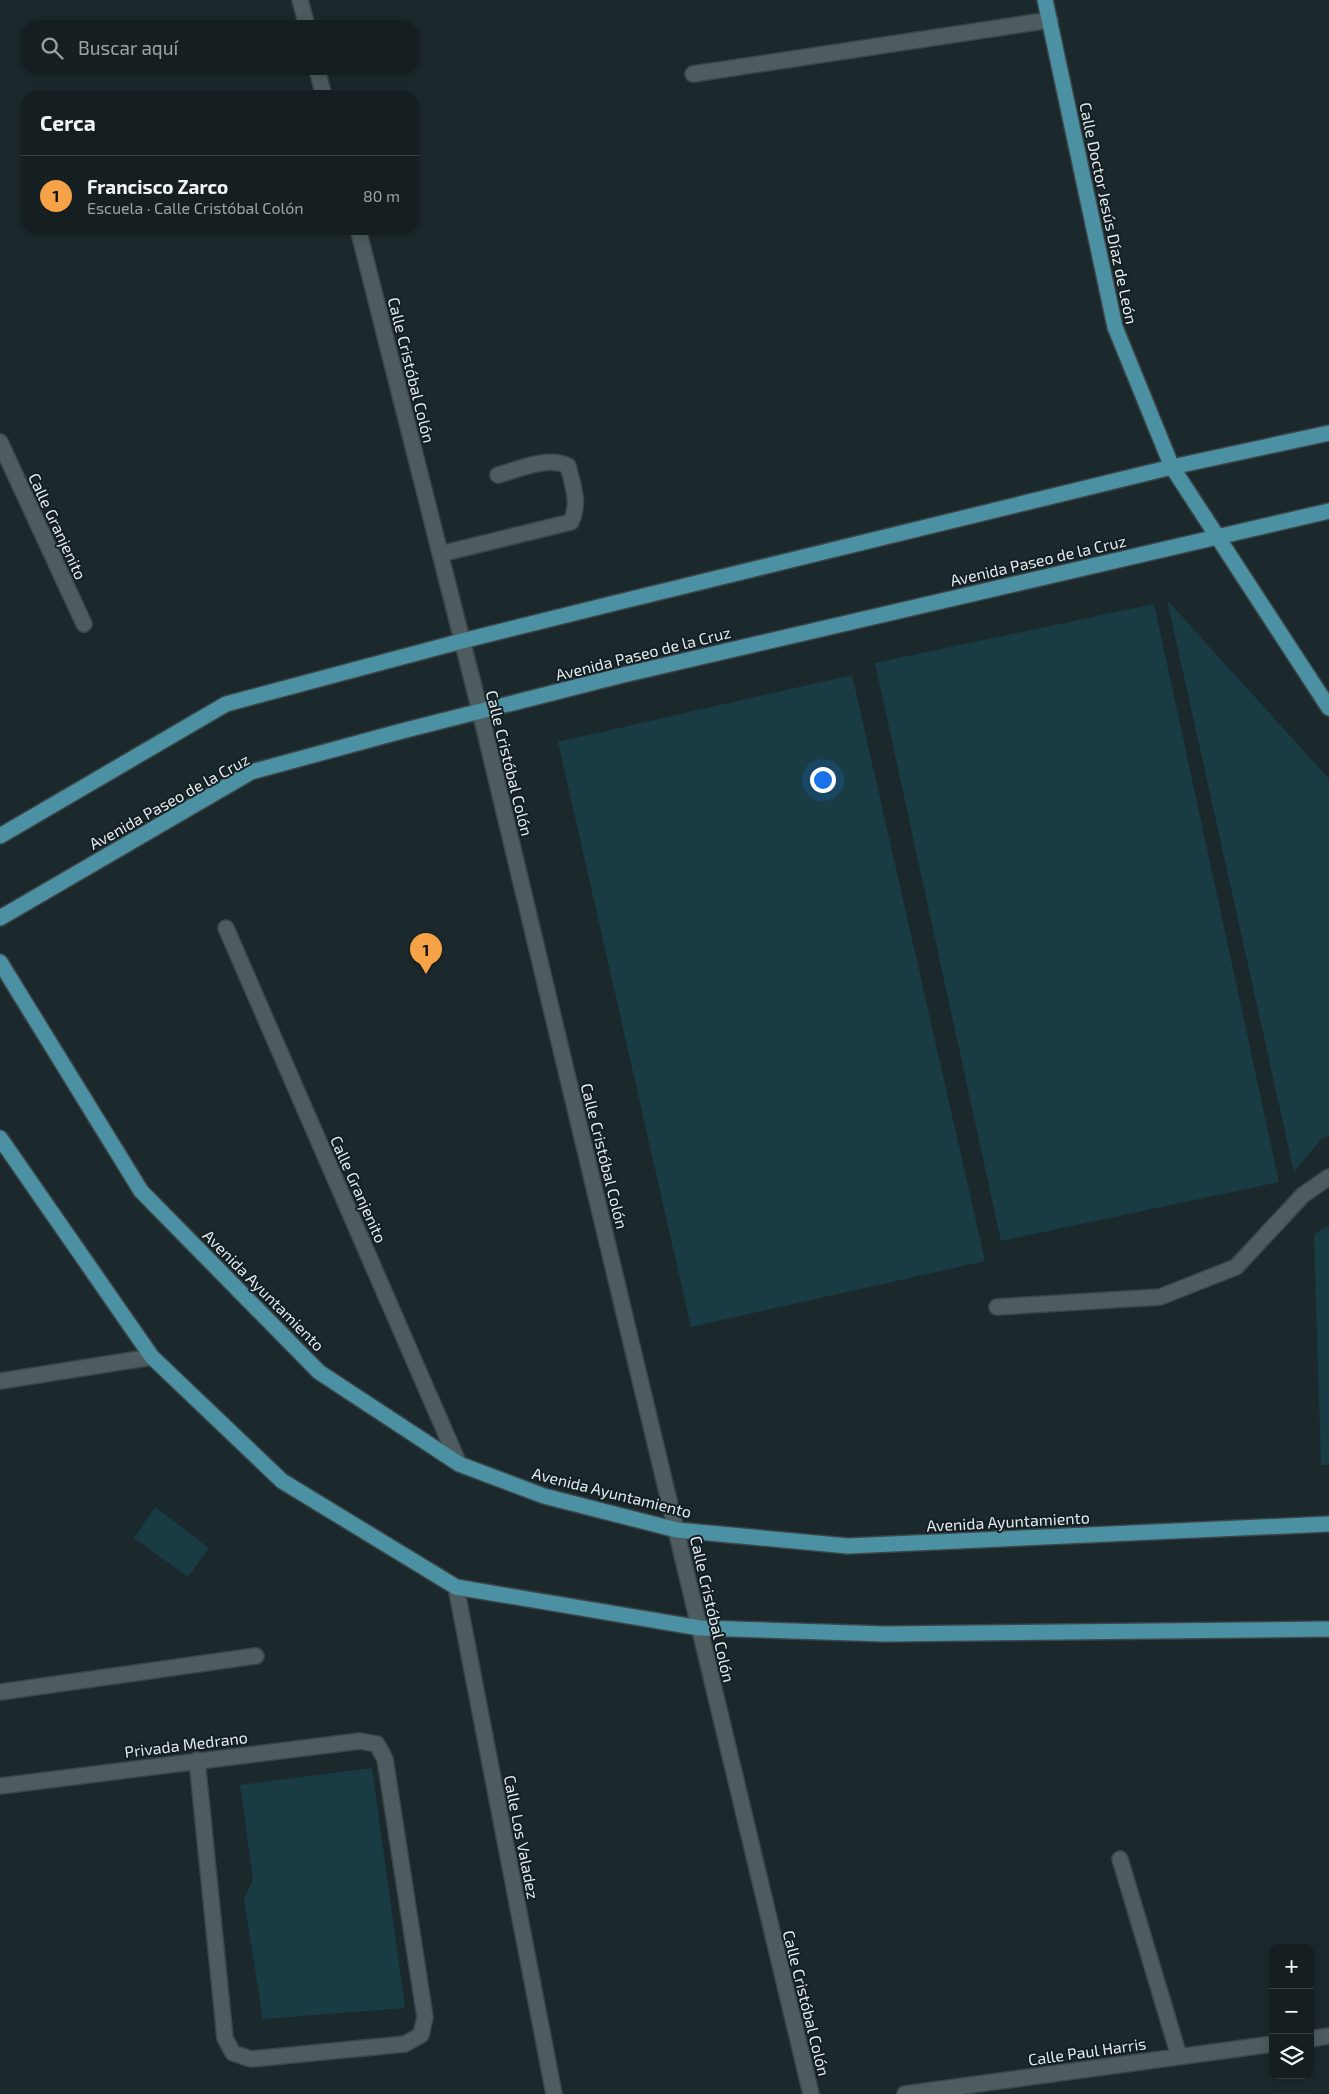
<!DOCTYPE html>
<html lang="es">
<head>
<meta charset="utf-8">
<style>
  body { margin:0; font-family:"Exo 2",sans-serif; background:#1e272a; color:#f1f3f6 }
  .controls { position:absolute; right:15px; bottom:15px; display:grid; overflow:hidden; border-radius:10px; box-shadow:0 2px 12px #0003 }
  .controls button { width:45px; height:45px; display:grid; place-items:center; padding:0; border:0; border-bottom:1px solid #343d3f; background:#151f21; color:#f1f3f6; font:25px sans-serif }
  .you { position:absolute; left:822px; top:779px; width:18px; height:18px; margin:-12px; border:4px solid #fff; border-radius:50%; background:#1a73e8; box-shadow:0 0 0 8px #1a73e833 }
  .badge { display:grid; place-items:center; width:32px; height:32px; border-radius:50%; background:#f5a346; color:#111; font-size:16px; font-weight:700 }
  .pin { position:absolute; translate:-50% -41px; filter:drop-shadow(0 1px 2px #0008) }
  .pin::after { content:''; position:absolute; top:26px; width:18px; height:15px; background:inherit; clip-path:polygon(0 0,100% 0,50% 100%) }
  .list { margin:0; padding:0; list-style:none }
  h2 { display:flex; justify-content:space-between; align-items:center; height:65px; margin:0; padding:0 20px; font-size:21px }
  h2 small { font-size:16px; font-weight:400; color:#9da2a5 }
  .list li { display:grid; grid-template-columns:32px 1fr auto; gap:15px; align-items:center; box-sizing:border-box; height:80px; padding:0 20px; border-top:1px solid #343d3f }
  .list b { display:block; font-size:19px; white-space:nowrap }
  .list p { margin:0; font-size:16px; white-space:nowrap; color:#9da2a5 }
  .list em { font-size:16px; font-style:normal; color:#9da2a5 }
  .icon { flex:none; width:28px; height:28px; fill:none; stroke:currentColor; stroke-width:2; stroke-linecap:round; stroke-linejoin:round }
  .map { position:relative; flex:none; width:1329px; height:2094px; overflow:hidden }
  .search { position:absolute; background:#151f21; box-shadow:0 2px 12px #0003; left:20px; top:20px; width:400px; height:55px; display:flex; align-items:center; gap:12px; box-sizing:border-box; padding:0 18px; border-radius:20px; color:#9da2a5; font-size:19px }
  .panel { position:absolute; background:#151f21; box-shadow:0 2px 12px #0003; left:20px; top:90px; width:400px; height:145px; border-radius:20px }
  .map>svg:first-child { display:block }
  .green { fill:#193c44 }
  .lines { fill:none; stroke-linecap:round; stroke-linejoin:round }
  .minor-casing { stroke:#3b4649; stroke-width:18 }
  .major-casing { stroke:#3b4649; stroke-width:18 }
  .minor { stroke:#4e5c60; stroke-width:15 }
  .major { stroke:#4b91a3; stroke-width:15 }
  .labels { text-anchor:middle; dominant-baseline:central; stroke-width:4; stroke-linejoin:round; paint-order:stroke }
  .street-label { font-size:16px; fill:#e2ebed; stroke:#131f23 }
</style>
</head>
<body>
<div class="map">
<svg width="1329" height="2094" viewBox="0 0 1329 2094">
  <rect width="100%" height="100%" fill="#1c292c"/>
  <path class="green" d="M1167 600 1329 779V1136L1321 1139 1294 1172Z
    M1154 604 1279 1182 1001 1241 875 663Z
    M852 675 985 1261 691 1327 558 742Z
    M1329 1226V1465H1321L1314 1234Z
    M155 1507 209 1548 188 1577 134 1538Z
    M372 1768 405 2008 263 2019 244 1900 253 1879 240 1785Z"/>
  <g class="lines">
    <g class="minor-casing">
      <path id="minor" d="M300 0 307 26
        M317 69 324 96
        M693 74 1050 20
        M358 229 480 711 811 2094
        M0 442 84 624
        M440 554 571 522C580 503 573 486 568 466 547 456 520 469 498 475
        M226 928 459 1464
        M997 1307 1160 1297 1236 1267 1303 1195 1329 1177
        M0 1381 152 1357
        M456 1587 554 2094
        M0 1692 256 1656
        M0 1786 360 1741 377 1744 385 1759 425 2017 421 2035 405 2044 251 2059 233 2053 225 2038 197 1760
        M1120 1859 1179 2056
        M1310 2039 1329 2036
        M905 2094 1273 2044"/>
    </g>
    <g class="major-casing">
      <path id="major" d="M1045 0 1115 327 1172 467 1329 708
        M0 836 226 704 462 641 615 603 1172 467 1329 433
        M0 918 251 772 402 731 623 675 1329 511
        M0 962 141 1191 319 1372 459 1464 544 1496 677 1530 848 1546 1329 1524
        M0 1138 152 1357 282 1481 456 1587 700 1628 885 1634 1329 1629"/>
    </g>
    <use href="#minor" class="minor"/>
    <use href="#major" class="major"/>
  </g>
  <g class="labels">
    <g class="street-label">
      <text transform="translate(1109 213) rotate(78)">Calle Doctor Jesús Díaz de León</text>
      <text transform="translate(412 370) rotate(76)">Calle Cristóbal Colón</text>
      <text transform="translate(58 526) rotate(65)">Calle Granjenito</text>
      <text transform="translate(1038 560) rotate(-13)">Avenida Paseo de la Cruz</text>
      <text transform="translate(643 653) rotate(-14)">Avenida Paseo de la Cruz</text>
      <text transform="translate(510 763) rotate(76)">Calle Cristóbal Colón</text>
      <text transform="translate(169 801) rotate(-29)">Avenida Paseo de la Cruz</text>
      <text transform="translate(605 1156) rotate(76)">Calle Cristóbal Colón</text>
      <text transform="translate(359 1189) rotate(66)">Calle Granjenito</text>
      <text transform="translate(264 1290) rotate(45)">Avenida Ayuntamiento</text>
      <text transform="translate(612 1492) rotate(14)">Avenida Ayuntamiento</text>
      <text transform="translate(1008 1521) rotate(-3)">Avenida Ayuntamiento</text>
      <text transform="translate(713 1609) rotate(77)">Calle Cristóbal Colón</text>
      <text transform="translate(186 1744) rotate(-7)">Privada Medrano</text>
      <text transform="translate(522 1837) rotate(79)">Calle Los Valadez</text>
      <text transform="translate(807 2003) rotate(76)">Calle Cristóbal Colón</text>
      <text transform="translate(1087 2051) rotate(-8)">Calle Paul Harris</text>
    </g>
  </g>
</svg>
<div class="controls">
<button>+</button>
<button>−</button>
<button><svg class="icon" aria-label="layers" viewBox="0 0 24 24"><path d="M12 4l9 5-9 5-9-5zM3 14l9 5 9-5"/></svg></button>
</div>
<div class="you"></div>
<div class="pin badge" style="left:426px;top:974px">1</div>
<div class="search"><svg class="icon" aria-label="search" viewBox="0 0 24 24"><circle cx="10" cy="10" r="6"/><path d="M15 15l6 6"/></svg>Buscar aquí</div>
<section class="panel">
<h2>Cerca<small></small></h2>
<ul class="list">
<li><span class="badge">1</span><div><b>Francisco Zarco</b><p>Escuela · Calle Cristóbal Colón</p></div><em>80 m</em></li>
</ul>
</section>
</div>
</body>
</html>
